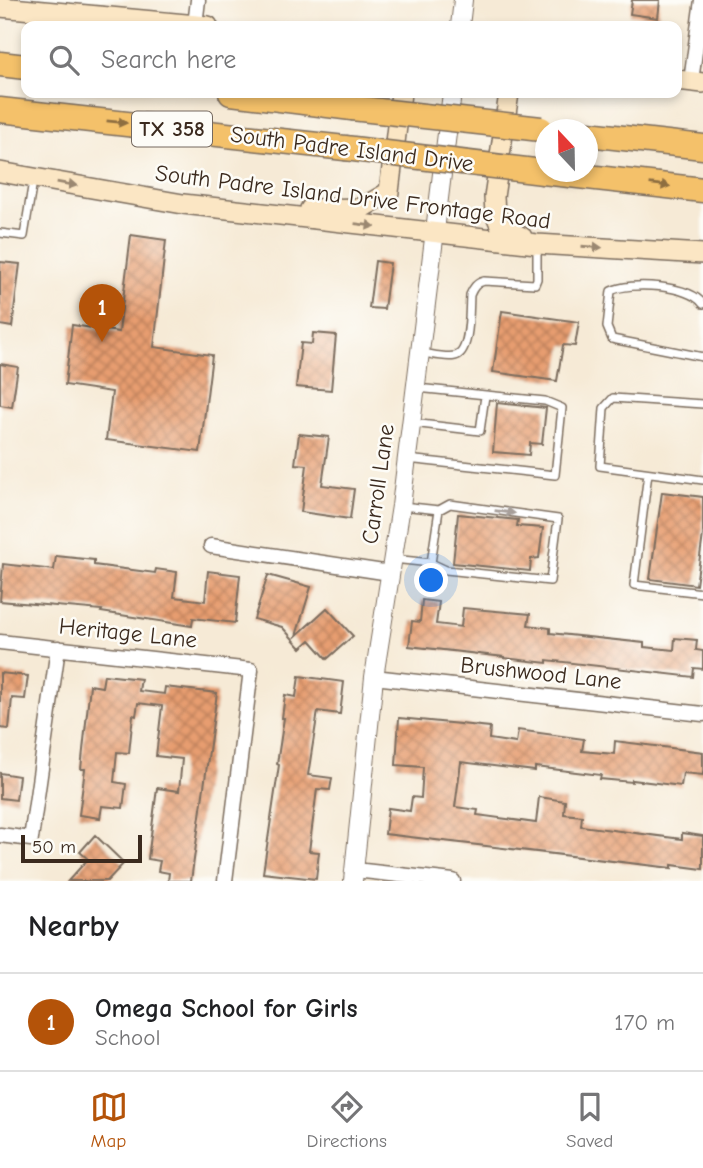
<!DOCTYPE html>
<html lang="en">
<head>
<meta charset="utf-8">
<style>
  body { margin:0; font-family:"Comic Neue",sans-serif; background:#f6f6f6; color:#202124 }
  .compass { position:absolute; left:535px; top:119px; width:63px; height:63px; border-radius:50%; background:#fff; box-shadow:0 4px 10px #0003; rotate:338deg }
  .scale { position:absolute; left:21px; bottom:18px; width:121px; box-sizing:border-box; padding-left:7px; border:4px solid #3b2a1e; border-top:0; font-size:19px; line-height:24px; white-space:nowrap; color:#3b2a1e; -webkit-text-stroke:5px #fdfcf7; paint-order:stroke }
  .you { position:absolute; left:432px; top:581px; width:24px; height:24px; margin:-18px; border:5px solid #fff; border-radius:50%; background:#1a73e8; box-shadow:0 0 0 10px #1a73e833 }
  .badge { display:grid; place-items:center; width:46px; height:46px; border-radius:50%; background:#b45309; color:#fff; font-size:23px; font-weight:700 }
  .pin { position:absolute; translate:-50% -58px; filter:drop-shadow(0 2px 4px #0008) }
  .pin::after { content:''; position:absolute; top:37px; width:24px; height:21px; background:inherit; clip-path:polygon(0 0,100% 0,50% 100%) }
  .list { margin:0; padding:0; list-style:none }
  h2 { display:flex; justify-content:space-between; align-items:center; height:91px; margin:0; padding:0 28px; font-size:30px }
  h2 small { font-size:23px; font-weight:400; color:#757577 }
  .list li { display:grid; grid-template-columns:46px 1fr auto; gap:21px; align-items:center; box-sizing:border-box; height:98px; padding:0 28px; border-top:2px solid #e0e0e0 }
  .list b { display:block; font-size:26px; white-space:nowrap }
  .list p { margin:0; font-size:23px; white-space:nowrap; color:#757577 }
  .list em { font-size:23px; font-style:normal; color:#757577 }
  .icon { flex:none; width:38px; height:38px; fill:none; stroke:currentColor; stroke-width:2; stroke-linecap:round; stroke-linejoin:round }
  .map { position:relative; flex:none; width:703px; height:881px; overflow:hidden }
  .search { position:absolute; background:#fff; box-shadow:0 4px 10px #0003; left:21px; right:21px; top:21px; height:77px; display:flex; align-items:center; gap:18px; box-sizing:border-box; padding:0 24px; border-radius:14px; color:#757577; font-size:26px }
  .sheet { height:189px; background:#fff }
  nav { display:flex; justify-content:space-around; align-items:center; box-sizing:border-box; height:98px; border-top:2px solid #e0e0e0; background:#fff; font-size:19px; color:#757577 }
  nav a { display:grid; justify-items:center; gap:4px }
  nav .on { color:#b45309 }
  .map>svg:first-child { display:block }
  .building { fill:url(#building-cross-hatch) }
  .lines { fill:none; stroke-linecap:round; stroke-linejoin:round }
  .service-casing { stroke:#7c6d5e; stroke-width:10 }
  .minor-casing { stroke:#7c6d5e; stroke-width:17 }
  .tertiary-casing { stroke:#7c6d5e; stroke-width:20 }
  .secondary-casing { stroke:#7c6d5e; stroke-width:22 }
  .motorway-casing { stroke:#7c6d5e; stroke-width:27 }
  .service { stroke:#fff; stroke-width:7 }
  .minor { stroke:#fff; stroke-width:14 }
  .tertiary { stroke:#fff; stroke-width:18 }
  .secondary { stroke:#fbe6c4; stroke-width:19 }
  .motorway { stroke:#f4c16b; stroke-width:24 }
  .motorway-bridge-casing { stroke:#7c6d5e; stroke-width:27; stroke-linecap:butt }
  .motorway-bridge { stroke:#f4c16b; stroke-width:24 }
  .oneway { fill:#8e6e41 }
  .oneway2 { fill:#9b8871 }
  .oneway3 { fill:#a79f9a }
  .labels { text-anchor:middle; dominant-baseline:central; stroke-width:5; stroke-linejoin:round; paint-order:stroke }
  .shield { fill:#fdfcf7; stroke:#75695f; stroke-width:2 }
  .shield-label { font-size:21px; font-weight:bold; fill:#3b2a1e }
  .street-label { font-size:23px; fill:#3b2a1e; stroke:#fdfcf7 }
</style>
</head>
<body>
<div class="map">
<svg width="703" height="881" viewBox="0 0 703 881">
  <defs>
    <pattern id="building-cross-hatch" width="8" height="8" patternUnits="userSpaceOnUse" patternTransform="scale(1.75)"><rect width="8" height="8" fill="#e79d6f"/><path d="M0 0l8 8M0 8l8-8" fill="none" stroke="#bc805b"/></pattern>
  </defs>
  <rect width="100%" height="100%" fill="#fdfcf7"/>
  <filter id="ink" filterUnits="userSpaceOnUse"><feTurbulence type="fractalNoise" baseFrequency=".0143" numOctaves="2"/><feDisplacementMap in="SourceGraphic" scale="14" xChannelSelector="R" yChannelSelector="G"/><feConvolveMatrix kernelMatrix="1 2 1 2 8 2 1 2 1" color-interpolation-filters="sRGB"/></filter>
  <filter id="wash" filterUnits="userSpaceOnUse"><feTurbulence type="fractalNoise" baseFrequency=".00686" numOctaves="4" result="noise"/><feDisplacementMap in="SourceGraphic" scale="28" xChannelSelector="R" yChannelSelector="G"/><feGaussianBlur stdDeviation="1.57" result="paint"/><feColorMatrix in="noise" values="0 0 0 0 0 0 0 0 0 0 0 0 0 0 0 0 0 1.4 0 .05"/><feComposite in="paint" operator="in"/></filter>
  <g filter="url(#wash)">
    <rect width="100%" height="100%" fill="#f6ead6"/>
    <g id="blocks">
      <path class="building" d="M632 0H660L658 18 630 14Z
        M131 235 166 240 154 347 212 355 200 452 106 440 112 392 65 385 72 325 119 332Z
        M375 261 390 263 384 309 369 308Z
        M0 262 20 264 12 327 0 325Z
        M502 311 579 322 575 346 563 345 557 381 493 372Z
        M313 333 336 335 331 390 296 387 301 343 312 344Z
        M0 364 18 367 12 407 0 405Z
        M497 403 546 408 542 444 530 443 529 455 493 452Z
        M299 434 329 437 322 485 354 489 350 519 301 512 307 465 295 464Z
        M662 492 703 497V535L696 585 650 579Z
        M458 514 518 520 517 526 543 528 539 558 531 559 530 571 453 563Z
        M56 556 94 560V565L155 573 156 569 177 572 174 597 205 601 208 571 240 575 235 623 193 618 192 626 101 612 102 610 0 601 3 564 54 570Z
        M268 575 311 587 296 636 327 608 353 636 327 659 310 640 301 648 282 627 254 619Z
        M422 600 439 602 436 624 461 627 463 608 530 614 528 625 550 628V633L644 643V647L674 650 675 638 697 640 696 650 703 651V669L694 668 693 677 547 660V663L504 658V657L409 646 412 621 420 622Z
        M0 673 28 676 25 699 12 698 9 729 0 728Z
        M104 675 141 679 139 691 164 694 165 687 217 693 191 881H168L169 873 158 871 160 861 148 859 157 788 179 791 182 759 156 756 162 706 138 703 136 716 133 715 129 753 117 752 114 782 126 784 123 808 102 806 100 818 79 815 85 769H81L90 685 102 687Z
        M299 676 344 682 340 714 318 711 308 775 332 778 330 790 317 789 309 851 319 852 316 879 263 873 279 765 277 764 284 718H282L285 695 296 697Z
        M399 718 490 727 489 739 516 743 518 730 584 739 582 751 614 754 615 741 703 752V775L683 773 681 786 632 780V782L600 779 601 775 535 767V771L461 762 455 807 478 810 477 815 536 823 539 797 565 801 564 814 582 816 581 826 682 839V833L703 836V869L672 865V868L385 834 388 808 410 811 412 797 421 798 423 767 396 765Z
        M0 773 19 776 16 800 0 798Z
        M95 835 124 863 107 881H68L88 859 80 852Z"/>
    </g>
  </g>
  <g filter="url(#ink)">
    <use href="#blocks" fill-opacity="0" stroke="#7c6d5e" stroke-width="2"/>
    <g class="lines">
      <g class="service-casing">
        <path id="service" d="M0 233 24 236 33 181
          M703 304C690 285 630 281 611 291L607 327 612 339 703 357
          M422 353C431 354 445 358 455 356 471 353 469 309 470 295 473 288 476 283 484 281L535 284 537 279V245
          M703 404 613 398 604 408 600 466 703 480
          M412 423 480 431 485 396
          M407 459 555 475 562 408 545 401 417 388
          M648 473 634 585 703 593
          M393 559 431 563 446 570 550 581 558 519 450 504 439 510 402 506
          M431 563 439 510"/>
      </g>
      <g class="minor-casing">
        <path id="minor" d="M195 25 198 0
          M691 81 702 0
          M211 546 390 573
          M0 642 251 670 225 881
          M374 677 703 714
          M0 835 31 839 58 648
          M355 870 453 881"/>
      </g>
      <g class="tertiary-casing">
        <path id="tertiary" d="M460 26 463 0
          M353 881 374 677 401 506 452 93"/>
      </g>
      <g class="secondary-casing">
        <path id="secondary" d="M0 7 208 26
          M677 80 703 83
          M509 93 494 197 495 213 501 227 522 237
          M0 172 183 204 537 244 703 254
          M310 209 362 208 389 192 401 93"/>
      </g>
      <g class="motorway-casing">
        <path id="motorway" d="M0 64 26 67
          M231 93 352 108
          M0 110 345 148
          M588 134 703 147
          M543 172 703 190"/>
      </g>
      <use href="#service" class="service"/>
      <use href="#minor" class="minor"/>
      <use href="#tertiary" class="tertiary"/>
      <use href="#secondary" class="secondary"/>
      <use href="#motorway" class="motorway"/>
      <g class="motorway-bridge-casing">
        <path id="motorway-bridge" d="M352 108 541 129
          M345 148 543 172"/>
      </g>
      <use href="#motorway-bridge" class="motorway-bridge"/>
    </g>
    <defs><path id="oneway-solid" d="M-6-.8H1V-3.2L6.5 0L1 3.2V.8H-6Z" transform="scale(1.75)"/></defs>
    <g class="oneway">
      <use href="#oneway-solid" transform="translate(117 122) rotate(6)"/>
      <use href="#oneway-solid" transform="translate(660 185) rotate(7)"/>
    </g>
    <g class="oneway2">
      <use href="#oneway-solid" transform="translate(67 184) rotate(10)"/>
      <use href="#oneway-solid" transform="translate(365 225) rotate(7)"/>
      <use href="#oneway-solid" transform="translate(592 247) rotate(4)"/>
    </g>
    <use class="oneway3" href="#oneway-solid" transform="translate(505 512) rotate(8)"/>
  </g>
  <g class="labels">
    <rect class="shield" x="132" y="111.5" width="80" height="35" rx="5"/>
    <g class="shield-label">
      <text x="172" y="129">TX 358</text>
    </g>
    <g class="street-label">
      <text transform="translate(352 149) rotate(7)">South Padre Island Drive</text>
      <text transform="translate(353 197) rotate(7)">South Padre Island Drive Frontage Road</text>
      <text transform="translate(378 484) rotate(-82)">Carroll Lane</text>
      <text transform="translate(128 633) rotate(6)">Heritage Lane</text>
      <text transform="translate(541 673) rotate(6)">Brushwood Lane</text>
    </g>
  </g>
</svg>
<svg class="compass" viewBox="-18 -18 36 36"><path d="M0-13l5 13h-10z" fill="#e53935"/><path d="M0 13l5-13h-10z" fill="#757577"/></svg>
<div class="scale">50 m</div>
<div class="you"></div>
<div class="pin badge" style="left:102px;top:342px">1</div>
<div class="search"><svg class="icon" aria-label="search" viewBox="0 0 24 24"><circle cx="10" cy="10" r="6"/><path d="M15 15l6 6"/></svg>Search here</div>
</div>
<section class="sheet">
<h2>Nearby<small></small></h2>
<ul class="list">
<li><span class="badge">1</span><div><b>Omega School for Girls</b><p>School</p></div><em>170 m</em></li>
</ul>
</section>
<nav>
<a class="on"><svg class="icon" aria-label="map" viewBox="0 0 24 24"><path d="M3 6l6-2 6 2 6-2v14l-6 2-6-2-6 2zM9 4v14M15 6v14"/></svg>Map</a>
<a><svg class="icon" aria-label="directions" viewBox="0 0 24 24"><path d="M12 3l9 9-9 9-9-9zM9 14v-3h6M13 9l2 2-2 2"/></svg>Directions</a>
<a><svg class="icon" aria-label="saved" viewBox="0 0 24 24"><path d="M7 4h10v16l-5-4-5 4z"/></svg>Saved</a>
</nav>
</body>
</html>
